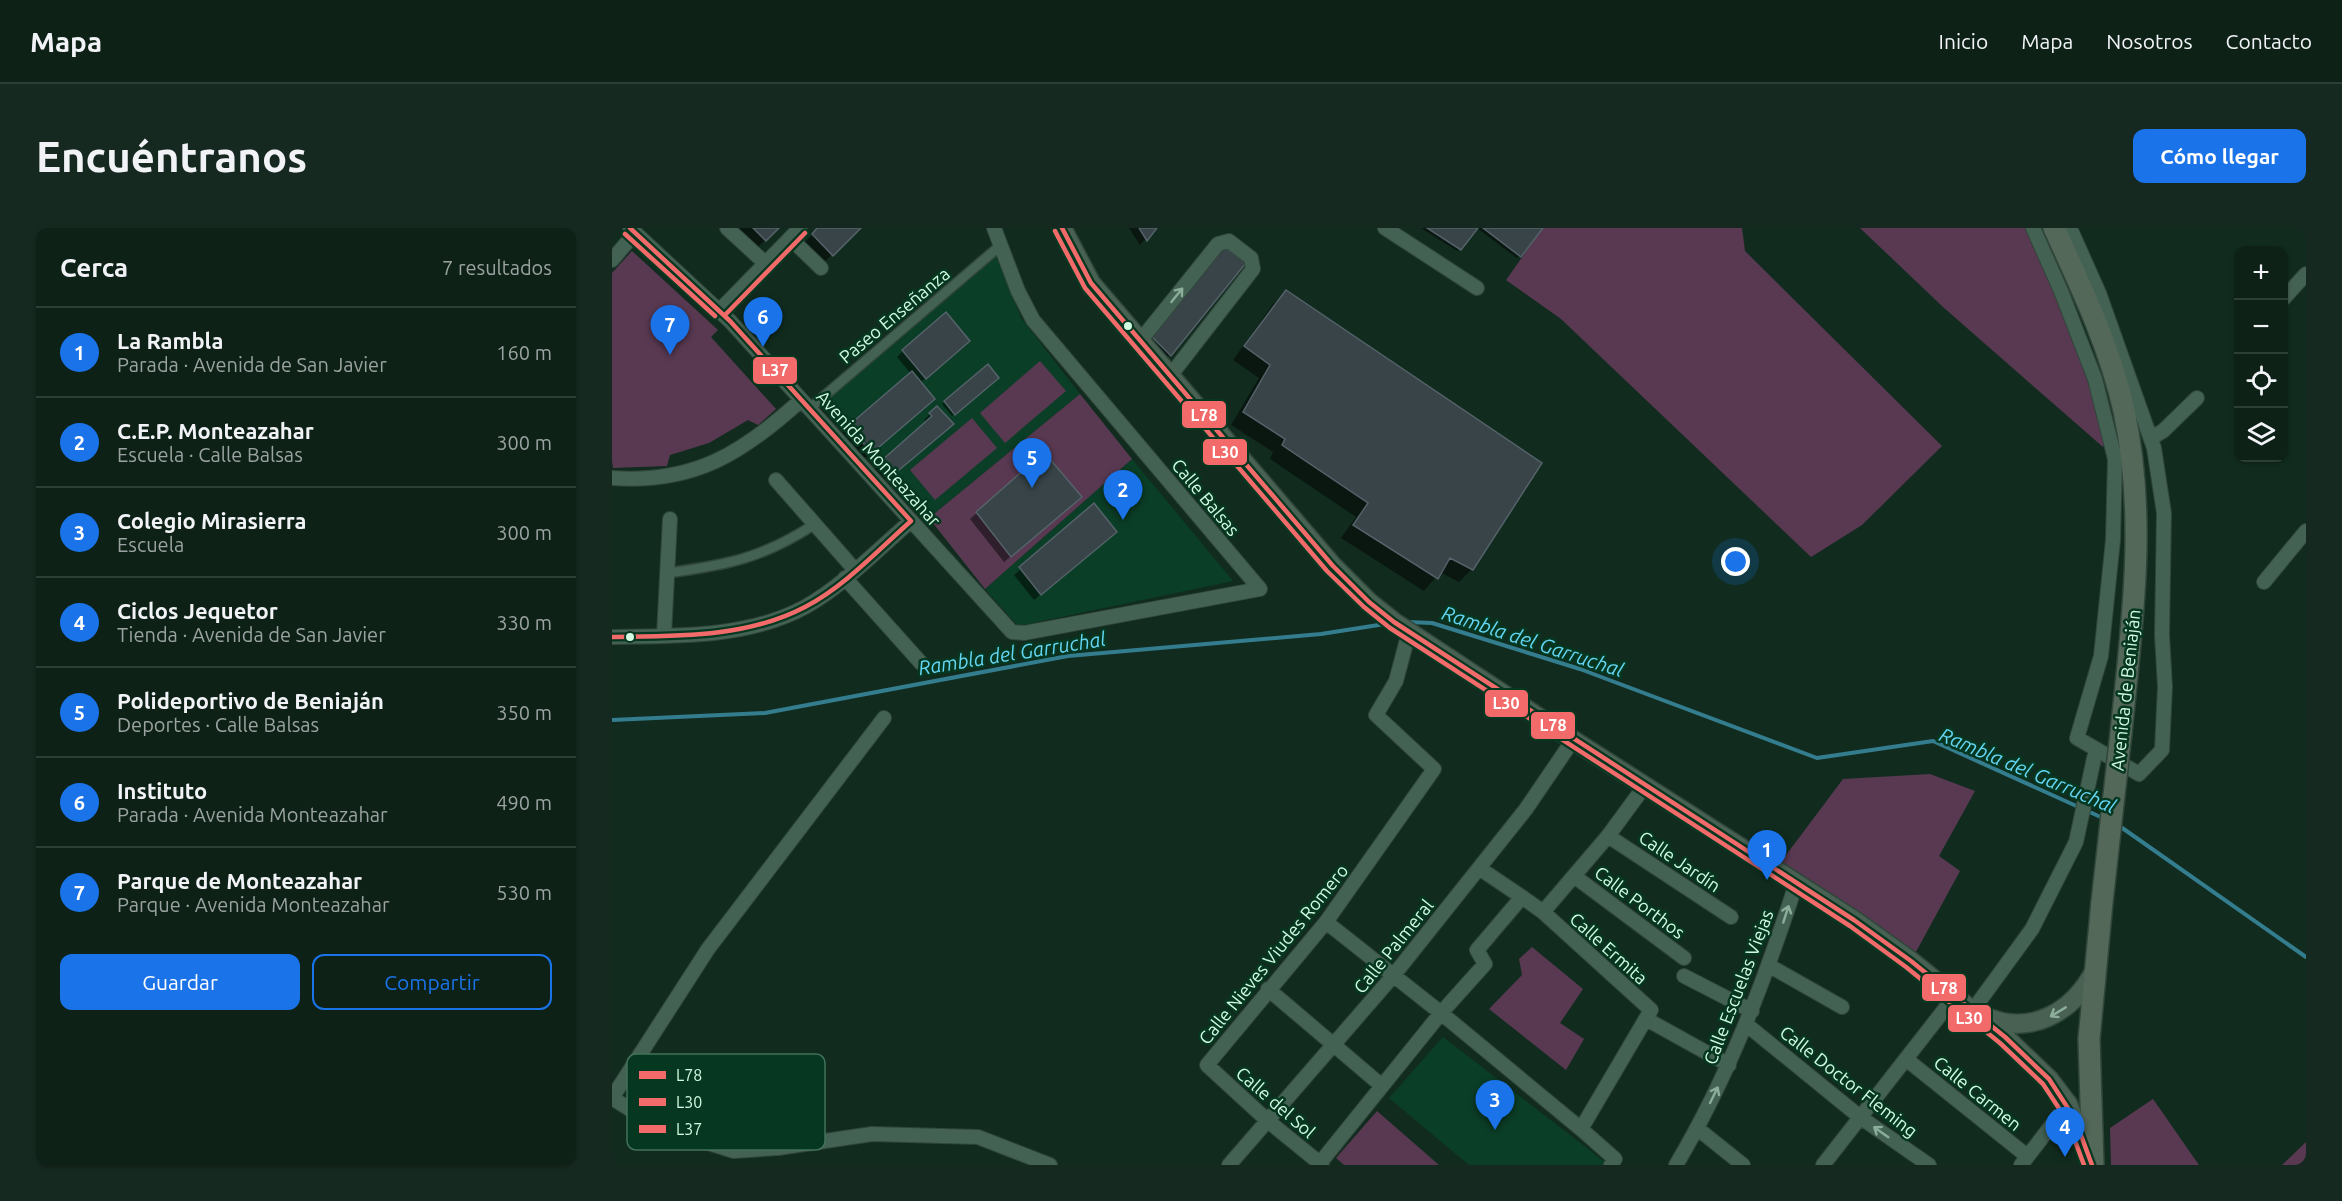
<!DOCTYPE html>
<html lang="es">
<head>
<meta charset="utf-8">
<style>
  body { margin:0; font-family:Ubuntu,sans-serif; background:#162920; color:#f1f3f6 }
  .controls { position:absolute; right:18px; top:18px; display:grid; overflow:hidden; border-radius:12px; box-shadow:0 2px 4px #0004 }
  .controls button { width:54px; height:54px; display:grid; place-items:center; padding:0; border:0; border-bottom:2px solid #2d3e36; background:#0d2117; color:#f1f3f6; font:30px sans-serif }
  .you { position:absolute; left:1124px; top:334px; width:21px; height:21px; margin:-15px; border:4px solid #fff; border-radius:50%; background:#1a73e8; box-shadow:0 0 0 9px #1a73e833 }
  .badge { display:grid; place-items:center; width:39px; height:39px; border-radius:50%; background:#1a73e8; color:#fff; font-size:20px; font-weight:700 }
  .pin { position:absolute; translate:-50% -50px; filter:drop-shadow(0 2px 3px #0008) }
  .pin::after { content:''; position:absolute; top:32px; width:21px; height:18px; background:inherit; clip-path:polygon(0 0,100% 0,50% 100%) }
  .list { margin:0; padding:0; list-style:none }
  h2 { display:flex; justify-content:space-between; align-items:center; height:78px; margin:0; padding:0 24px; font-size:26px }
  h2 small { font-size:20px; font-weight:400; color:#9aa3a1 }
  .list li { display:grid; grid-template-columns:39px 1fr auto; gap:18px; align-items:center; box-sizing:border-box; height:90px; padding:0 24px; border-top:2px solid #2d3e36 }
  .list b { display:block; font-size:22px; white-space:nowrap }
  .list p { margin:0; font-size:20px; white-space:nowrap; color:#9aa3a1 }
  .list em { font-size:20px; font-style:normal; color:#9aa3a1 }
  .actions { display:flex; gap:12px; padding:18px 24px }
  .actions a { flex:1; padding:14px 0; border:2px solid #1a73e8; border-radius:12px; text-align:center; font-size:21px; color:#1a73e8 }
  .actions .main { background:#1a73e8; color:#fff }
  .icon { flex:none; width:33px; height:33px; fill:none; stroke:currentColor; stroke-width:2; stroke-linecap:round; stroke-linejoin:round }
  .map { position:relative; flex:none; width:1694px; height:937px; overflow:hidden; border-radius:12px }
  header { display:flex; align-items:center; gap:36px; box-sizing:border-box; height:84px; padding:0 30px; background:#0d2117; border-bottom:2px solid #2d3e36 }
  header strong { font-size:28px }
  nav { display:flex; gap:33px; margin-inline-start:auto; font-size:21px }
  .intro { display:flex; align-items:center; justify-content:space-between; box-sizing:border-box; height:144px; padding:0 36px }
  h1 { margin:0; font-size:42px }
  .button { padding:15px 27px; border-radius:12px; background:#1a73e8; color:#fff; font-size:21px; font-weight:700 }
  main { display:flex; gap:36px; padding:0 36px }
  aside { flex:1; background:#0d2117; border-radius:12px; box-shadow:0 2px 4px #0004 }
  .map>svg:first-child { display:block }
  .built { fill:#0b3e26 }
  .green { fill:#593951 }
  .shadow { fill:#0007 }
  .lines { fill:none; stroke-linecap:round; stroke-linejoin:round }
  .stream { stroke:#347d8e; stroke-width:4 }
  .building { fill:#384448; stroke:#55626a; stroke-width:1.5 }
  .pedestrian-casing { stroke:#30463b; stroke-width:12 }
  .minor-casing { stroke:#30463b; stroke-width:16 }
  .secondary-casing { stroke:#30463b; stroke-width:21 }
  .primary-casing { stroke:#30463b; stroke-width:24 }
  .pedestrian { stroke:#446253; stroke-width:9 }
  .minor { stroke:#446253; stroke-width:14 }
  .secondary { stroke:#486153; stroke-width:18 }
  .primary { stroke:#54685a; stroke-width:21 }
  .primary-bridge-casing { stroke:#30463b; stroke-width:24; stroke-linecap:butt }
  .primary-bridge { stroke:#54685a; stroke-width:21 }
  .bus-1-casing { stroke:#063720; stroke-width:9 }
  .bus-2-casing { stroke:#063720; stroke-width:9 }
  .bus-3-casing { stroke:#063720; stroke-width:9 }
  .bus-1 { stroke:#f26a6a; stroke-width:4.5 }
  .bus-2 { stroke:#f26a6a; stroke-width:4.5 }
  .bus-3 { stroke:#f26b6a; stroke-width:4.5 }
  .oneway { stroke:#8bae9a }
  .oneway2 { stroke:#8dae9a }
  .bus-dot { fill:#d2fbe2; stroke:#063720; stroke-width:2 }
  .labels { text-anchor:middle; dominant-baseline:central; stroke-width:5; stroke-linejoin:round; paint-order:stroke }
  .street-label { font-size:18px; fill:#d2fbe2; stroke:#063720 }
  .water-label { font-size:20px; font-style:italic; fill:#64d6f4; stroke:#063720 }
  .key { fill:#063720; stroke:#43725a; stroke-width:1.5 }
  .key-label { font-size:16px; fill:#d2fbe2 }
  .line-badge { stroke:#063720; stroke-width:2 }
  .badge-label { font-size:16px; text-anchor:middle; font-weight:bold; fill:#fff }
</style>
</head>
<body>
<header>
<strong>Mapa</strong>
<nav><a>Inicio</a><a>Mapa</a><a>Nosotros</a><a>Contacto</a></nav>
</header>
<div class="intro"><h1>Encuéntranos</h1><a class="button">Cómo llegar</a></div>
<main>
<aside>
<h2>Cerca<small>7 resultados</small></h2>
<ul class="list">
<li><span class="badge">1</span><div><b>La Rambla</b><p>Parada · Avenida de San Javier</p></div><em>160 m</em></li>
<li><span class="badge">2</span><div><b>C.E.P. Monteazahar</b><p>Escuela · Calle Balsas</p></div><em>300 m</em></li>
<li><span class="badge">3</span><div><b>Colegio Mirasierra</b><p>Escuela</p></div><em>300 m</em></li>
<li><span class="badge">4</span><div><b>Ciclos Jequetor</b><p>Tienda · Avenida de San Javier</p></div><em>330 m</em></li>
<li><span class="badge">5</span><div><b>Polideportivo de Beniaján</b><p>Deportes · Calle Balsas</p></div><em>350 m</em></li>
<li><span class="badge">6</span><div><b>Instituto</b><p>Parada · Avenida Monteazahar</p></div><em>490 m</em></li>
<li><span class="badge">7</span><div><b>Parque de Monteazahar</b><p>Parque · Avenida Monteazahar</p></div><em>530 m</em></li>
</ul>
<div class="actions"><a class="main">Guardar</a><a>Compartir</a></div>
</aside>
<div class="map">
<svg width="1694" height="937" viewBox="0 0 1694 937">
  <rect width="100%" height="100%" fill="#112c1f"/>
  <path class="built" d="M384 28 409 90 468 166 317 290 212 172Z
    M520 231 621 353 406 398 373 361Z
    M831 809 993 934 991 937H857L777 870Z"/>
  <path class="green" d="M931 0H1130L1133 23 1330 218 1250 297 1199 329 949 91 894 52Z
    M1248 0H1421L1496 206 1491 219 1331 79Z
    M20 23 106 102 99 109 164 181 146 197 136 192 97 215 58 227 55 238 1 240 0 232V45Z
    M428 133 454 163 393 215 368 185Z
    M468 166 520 231 373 361 317 290Z
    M360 190 385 220 323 272 298 242Z
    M1318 546 1363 563 1327 628 1348 643 1299 733 1162 643 1231 551Z
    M920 719 971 761 948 795 972 811 954 842 877 781 910 747 907 731Z
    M1541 871 1587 937H1499L1498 900Z
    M765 883 827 937H732L724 930Z
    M1694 914V937H1670Z"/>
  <path class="shadow" d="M115 0H165L140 25Z
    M207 0H247L210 36 191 16Z
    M517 0H543L528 17Z
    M809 0H865L845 23Z
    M865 0H930L905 30Z
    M598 33 632 35 546 140 528 122Z
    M674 64 860 341 847 354 828 344 812 363 729 310 744 289 658 231 661 224 619 197 647 150 621 132 661 76Z
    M350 119 308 155 314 177 253 230 231 205 299 146 285 129 291 123Z
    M376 138 383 152 340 188 330 176Z
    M318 186 334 202 274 252 263 241 315 195 312 192Z
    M432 226 461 275 392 334 358 291Z
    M482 277 497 310 422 372 402 347Z"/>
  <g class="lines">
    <path class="stream" d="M795 394 820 395 968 441 1205 530 1321 513 1493 591
      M0 492 153 485 456 428 709 406 773 396
      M1506 597 1694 729"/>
  </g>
  <path class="building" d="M141 0H167L154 13Z
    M205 0H249L221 28 200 6Z
    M527 0H545L535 13Z
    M815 0H866L849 22Z
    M871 0H931L909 29Z
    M611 18 634 35 559 128 539 108Z
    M674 62 930 235 861 342 838 330 826 351 741 297 756 275 670 217 673 211 631 184 658 137 632 118Z
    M334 84 358 113 314 151 290 122Z
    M376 136 387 150 343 187 332 173Z
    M300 143 323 171 260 225 236 198Z
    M325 178 342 196 281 247 268 234 320 188 317 185Z
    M432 224 470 269 399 329 364 284Z
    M482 275 505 304 429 367 407 339Z"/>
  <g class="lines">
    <g class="pedestrian-casing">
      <path id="pedestrian" d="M197 181 389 17
        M55 345C115 337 151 330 203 296"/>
    </g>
    <g class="minor-casing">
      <path id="minor" d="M18 0 118 93 400 404 412 405 648 361 421 92 406 63 382 0
        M115 0 153 35
        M773 0 865 60
        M1421 0 1449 63 1483 151 1503 231 1501 312 1489 428 1465 510 1527 546 1550 522 1553 459 1550 407 1552 285 1542 220 1487 65 1458 0
        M178 10 209 40
        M0 32 23 5
        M1672 70 1694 46
        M108 82 188 0
        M528 113 606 16 617 13 639 30 641 41 558 148
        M1539 210 1551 203 1585 170
        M0 250C82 256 131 225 189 172
        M164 252 243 342
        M233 350 309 435
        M1652 354 1694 303
        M52 407 58 291
        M0 409C63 408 136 410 193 379 232 357 265 322 299 293
        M272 490 96 721 0 870 48 900 122 923 166 920 260 906 366 909 438 937
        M996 608 1119 689
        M867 640 910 669
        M962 648 1072 730
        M931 684 1039 782 969 901 1003 931 999 937
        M714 694 829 785 873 736 865 722 910 669 931 684 996 608 1032 559
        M1156 737 1230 779
        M1072 748 1140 783
        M656 761 770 858
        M1361 782 1420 701 1464 614 1484 521
        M1034 791 1117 837
        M1135 797 1248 889 1317 937
        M1294 831 1415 928
        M1086 901 1131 937
        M708 935 829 785 969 901
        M617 937 781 748 914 581 961 512
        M710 937 656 893 595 837 714 694 822 541 764 487 784 453 797 404
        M1064 937C1117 848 1152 754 1184 656
        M1211 937 1343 768
        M1409 937 1456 876"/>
    </g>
    <g class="secondary-casing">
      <path id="secondary" d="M450 0 479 55 721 338 757 374 782 394 961 512 1242 692 1299 733 1393 809 1437 851 1456 876 1477 928
        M1372 788C1419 809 1461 784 1483 742"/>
    </g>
    <g class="primary-casing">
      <path id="primary" d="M1442 0C1469 59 1498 119 1512 183 1535 290 1520 397 1509 505
        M1481 937 1477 811 1490 674"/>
    </g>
    <use href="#pedestrian" class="pedestrian"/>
    <use href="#minor" class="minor"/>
    <use href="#secondary" class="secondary"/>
    <use href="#primary" class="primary"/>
    <g class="primary-bridge-casing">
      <path id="primary-bridge" d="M1490 674 1509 505"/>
    </g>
    <use href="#primary-bridge" class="primary-bridge"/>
    <g class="bus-1-casing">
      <path id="bus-1" d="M450 0 479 55 721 338 757 374 782 394 1242 692 1299 733 1393 809 1437 851 1463 891 1480 937"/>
    </g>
    <g class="bus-2-casing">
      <path id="bus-2" d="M443 3 473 60 715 343 752 379 778 400 1238 698 1294 739 1388 815 1431 856 1456 894 1472 937
        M13 6 103 88
        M113 87 193 5"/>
    </g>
    <g class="bus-3-casing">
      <path id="bus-3" d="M18 0 118 93 299 293
        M0 409C64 408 134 410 193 379 233 358 265 323 299 293"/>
    </g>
    <use href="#bus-1" class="bus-1"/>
    <use href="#bus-2" class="bus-2"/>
    <use href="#bus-3" class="bus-3"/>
  </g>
  <defs><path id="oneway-shaft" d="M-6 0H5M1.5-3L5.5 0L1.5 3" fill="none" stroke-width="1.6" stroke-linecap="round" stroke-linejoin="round" transform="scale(1.5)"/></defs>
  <g class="oneway">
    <use href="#oneway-shaft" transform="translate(565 67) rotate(-51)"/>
    <use href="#oneway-shaft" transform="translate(1174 686) rotate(-72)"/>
    <use href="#oneway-shaft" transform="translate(1102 867) rotate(-64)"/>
    <use href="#oneway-shaft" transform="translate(1269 904) rotate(-145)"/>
  </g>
  <use class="oneway2" href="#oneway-shaft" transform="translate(1446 784) rotate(149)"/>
  <g class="bus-dot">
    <circle cx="516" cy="98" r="5"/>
    <circle cx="18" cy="409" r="5"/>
  </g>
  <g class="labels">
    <g class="street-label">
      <text transform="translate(282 87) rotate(-40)">Paseo Enseñanza</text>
      <text transform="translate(267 230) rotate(48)">Avenida Monteazahar</text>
      <text transform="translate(594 269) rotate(50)">Calle Balsas</text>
      <text transform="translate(1513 462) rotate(-84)">Avenida de Beniaján</text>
      <text transform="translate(1068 633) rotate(34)">Calle Jardín</text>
      <text transform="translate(1028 674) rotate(37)">Calle Porthos</text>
      <text transform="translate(781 718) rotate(-51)">Calle Palmeral</text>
      <text transform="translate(997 720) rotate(42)">Calle Ermita</text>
      <text transform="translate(661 726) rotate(-51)">Calle Nieves Viudes Romero</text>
      <text transform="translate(1126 759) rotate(-69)">Calle Escuelas Viejas</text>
      <text transform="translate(1237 853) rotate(38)">Calle Doctor Fleming</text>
      <text transform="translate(1366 865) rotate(39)">Calle Carmen</text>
      <text transform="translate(664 874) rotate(41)">Calle del Sol</text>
    </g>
    <g class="water-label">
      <text transform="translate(921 413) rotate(18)">Rambla del Garruchal</text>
      <text transform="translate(400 425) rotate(-9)">Rambla del Garruchal</text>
      <text transform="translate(1416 542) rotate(23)">Rambla del Garruchal</text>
    </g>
  </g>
  <rect x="15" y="826" width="198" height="96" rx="9" class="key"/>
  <rect x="27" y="843" width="27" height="8" fill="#f26a6a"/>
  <rect x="27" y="870" width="27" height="8" fill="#f26a6a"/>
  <rect x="27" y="897" width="27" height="8" fill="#f26b6a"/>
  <g class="key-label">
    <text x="64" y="853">L78</text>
    <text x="64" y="880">L30</text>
    <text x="64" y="907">L37</text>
  </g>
  <g class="line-badge">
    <rect x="140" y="128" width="46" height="29" rx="6" fill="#f26b6a"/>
    <rect x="569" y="172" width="46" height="29" rx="6" fill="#f26a6a"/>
    <rect x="590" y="210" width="46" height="28" rx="6" fill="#f26a6a"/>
    <rect x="872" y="461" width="45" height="29" rx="6" fill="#f26a6a"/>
    <rect x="918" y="483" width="46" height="29" rx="6" fill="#f26a6a"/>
    <rect x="1309" y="745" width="46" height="29" rx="6" fill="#f26a6a"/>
    <rect x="1335" y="776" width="45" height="29" rx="6" fill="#f26a6a"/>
  </g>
  <g class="badge-label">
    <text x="163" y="148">L37</text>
    <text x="592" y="193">L78</text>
    <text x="613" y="230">L30</text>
    <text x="894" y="481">L30</text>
    <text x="941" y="503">L78</text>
    <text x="1332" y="766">L78</text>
    <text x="1357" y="796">L30</text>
  </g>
</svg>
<div class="controls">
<button>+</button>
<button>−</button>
<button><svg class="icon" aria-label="locate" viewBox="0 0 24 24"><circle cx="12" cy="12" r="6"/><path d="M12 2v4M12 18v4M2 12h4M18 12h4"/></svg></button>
<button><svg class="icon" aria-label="layers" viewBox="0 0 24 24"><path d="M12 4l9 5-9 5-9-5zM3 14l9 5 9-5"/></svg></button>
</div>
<div class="you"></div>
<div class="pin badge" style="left:1155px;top:652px">1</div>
<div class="pin badge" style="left:511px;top:292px">2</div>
<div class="pin badge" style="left:883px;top:902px">3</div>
<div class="pin badge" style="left:1453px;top:929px">4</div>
<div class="pin badge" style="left:420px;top:260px">5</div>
<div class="pin badge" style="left:151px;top:119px">6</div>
<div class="pin badge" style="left:58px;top:127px">7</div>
</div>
</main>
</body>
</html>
